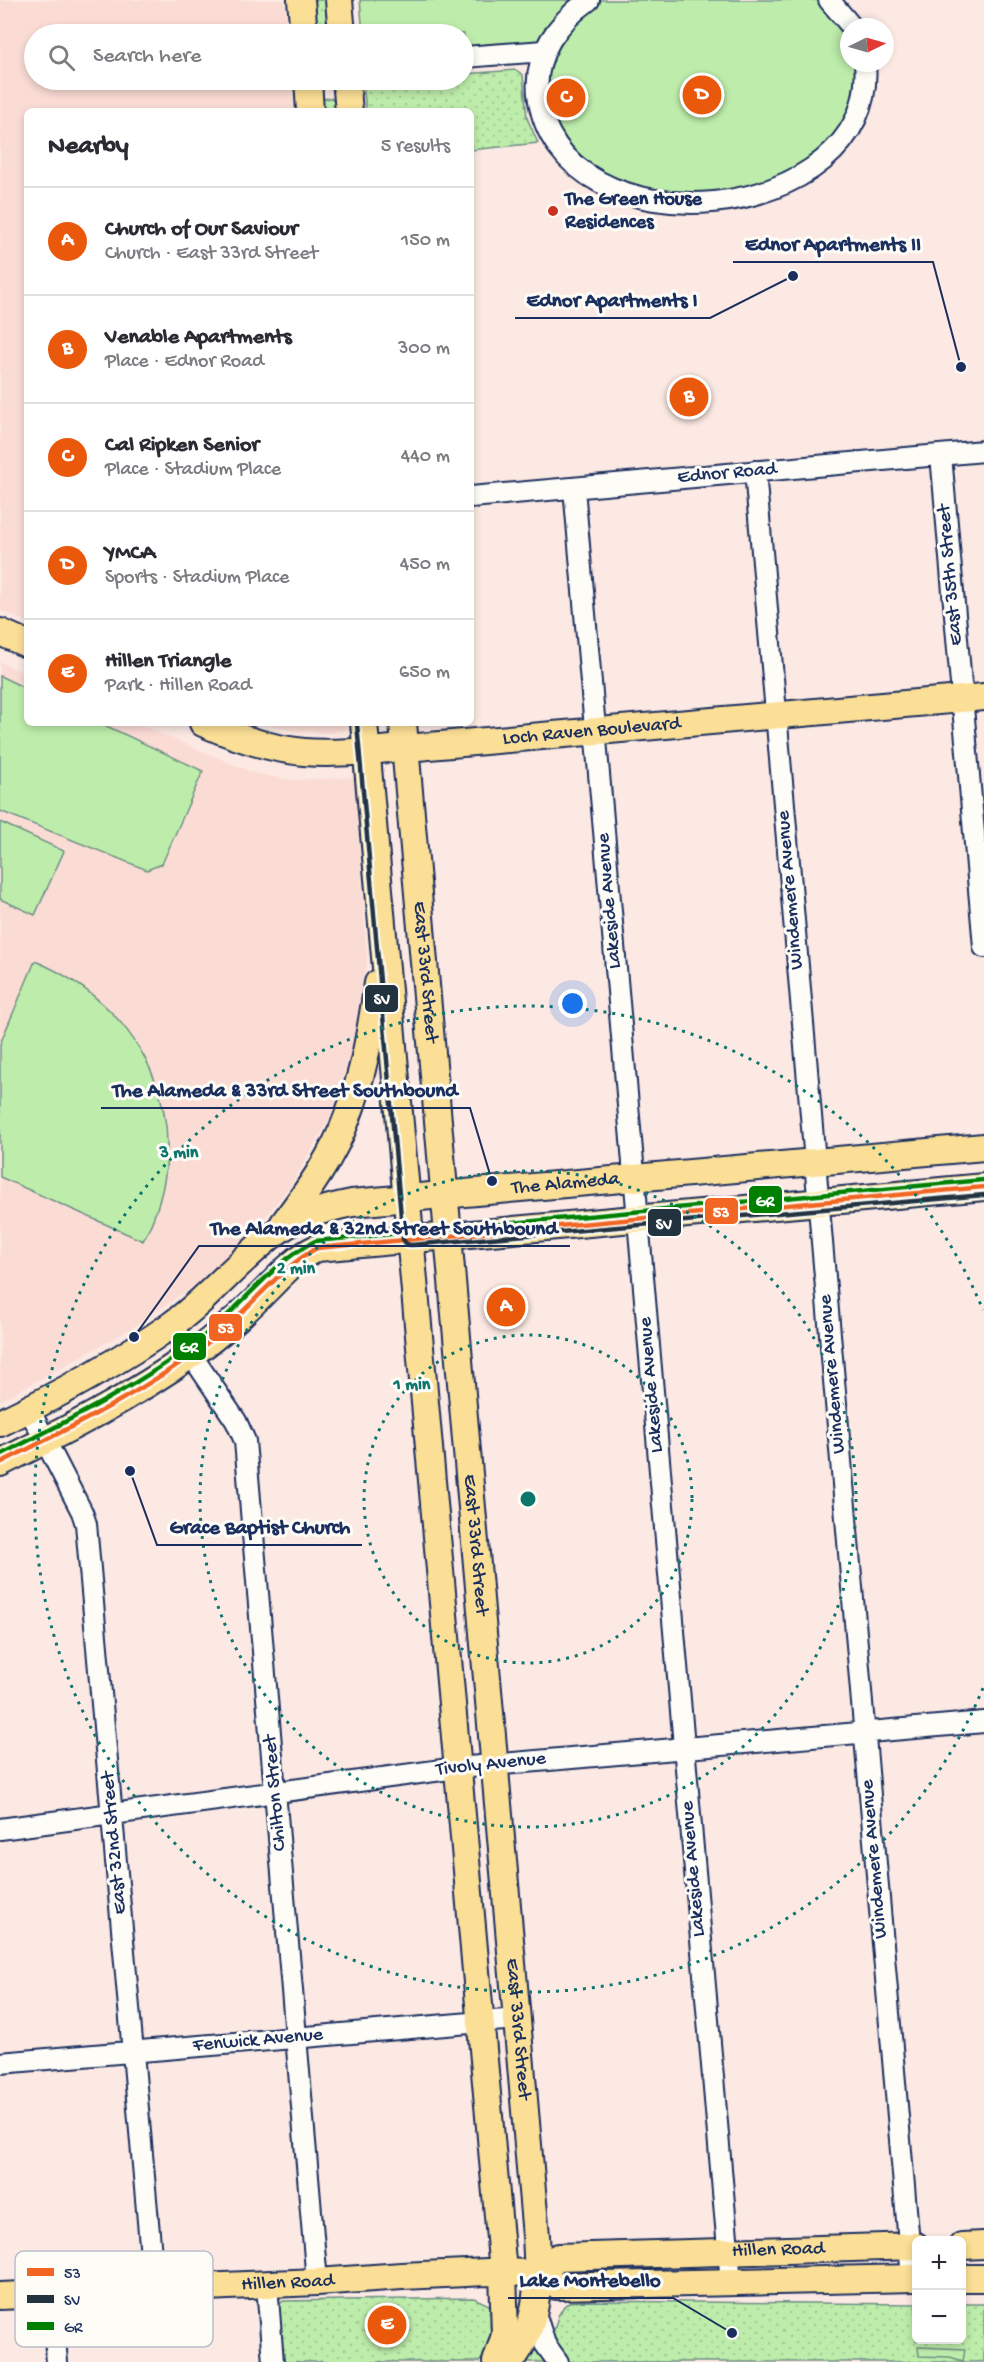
<!DOCTYPE html>
<html lang="en">
<head>
<meta charset="utf-8">
<style>
  body { margin:0; font-family:"Gochi Hand",sans-serif; background:#f7f7f7; color:#2b2b33 }
  .controls { position:absolute; right:18px; bottom:18px; display:grid; overflow:hidden; border-radius:9px; box-shadow:0 3px 9px #0003 }
  .controls button { width:54px; height:54px; display:grid; place-items:center; padding:0; border:0; border-bottom:2px solid #e1e1e2; background:#fff; color:#2b2b33; font:30px sans-serif }
  .compass { position:absolute; left:840px; top:18px; width:54px; height:54px; border-radius:50%; background:#fff; box-shadow:0 3px 9px #0003; rotate:85deg }
  .you { position:absolute; left:573px; top:1004px; width:21px; height:21px; margin:-15px; border:4px solid #fff; border-radius:50%; background:#1a73e8; box-shadow:0 0 0 9px #1a73e833 }
  .badge { display:grid; place-items:center; width:39px; height:39px; border-radius:50%; background:#ea580c; color:#fff; font-size:20px; font-weight:700 }
  .pin { position:absolute; translate:-50% -50%; border:3px solid #fff; box-shadow:0 2px 6px #0006 }
  .list { margin:0; padding:0; list-style:none }
  h2 { display:flex; justify-content:space-between; align-items:center; height:78px; margin:0; padding:0 24px; font-size:26px }
  h2 small { font-size:20px; font-weight:400; color:#7c7c81 }
  .list li { display:grid; grid-template-columns:39px 1fr auto; gap:18px; align-items:center; box-sizing:border-box; height:108px; padding:0 24px; border-top:2px solid #e1e1e2 }
  .list b { display:block; font-size:22px; white-space:nowrap }
  .list p { margin:0; font-size:20px; white-space:nowrap; color:#7c7c81 }
  .list em { font-size:20px; font-style:normal; color:#7c7c81 }
  .icon { flex:none; width:33px; height:33px; fill:none; stroke:currentColor; stroke-width:2; stroke-linecap:round; stroke-linejoin:round }
  .map { position:relative; flex:none; width:984px; height:2362px; overflow:hidden }
  .search { position:absolute; background:#fff; box-shadow:0 3px 9px #0003; left:24px; top:24px; width:450px; height:66px; display:flex; align-items:center; gap:15px; box-sizing:border-box; padding:0 21px; border-radius:33px; color:#7c7c81; font-size:22px }
  .panel { position:absolute; background:#fff; box-shadow:0 3px 9px #0003; left:24px; top:108px; width:450px; height:618px; border-radius:9px }
  .map>svg:first-child { display:block }
  .built { fill:#fbdcd5 }
  .green { fill:url(#green-dots); stroke:#6c8e84; stroke-width:1.5 }
  .pitch { fill:#beedab; stroke:#6c8e84; stroke-width:1.5 }
  .lines { fill:none; stroke-linecap:round; stroke-linejoin:round }
  .minor-casing { stroke:#1b2f5e; stroke-width:24 }
  .major-casing { stroke:#1b2f5e; stroke-width:30 }
  .minor { stroke:#fdfcf7; stroke-width:20 }
  .major { stroke:#fbdf96; stroke-width:26 }
  .bus-1-casing { stroke:#fdfcf7; stroke-width:9 }
  .bus-2-casing { stroke:#fdfcf7; stroke-width:9 }
  .bus-3-casing { stroke:#fdfcf7; stroke-width:9 }
  .bus-1 { stroke:#f26522; stroke-width:4.5 }
  .bus-2 { stroke:#22323f; stroke-width:4.5 }
  .bus-3 { stroke:#008000; stroke-width:4.5 }
  .ring { fill:none; stroke:#0f766e; stroke-width:3; stroke-dasharray:3 6 }
  .poi-dot { fill:#c8321e; stroke:#fdfcf7; stroke-width:2 }
  .labels { text-anchor:middle; dominant-baseline:central; stroke-width:6; stroke-linejoin:round; paint-order:stroke }
  .poi-label { font-size:20px; font-weight:bold; fill:#1b2f5e; stroke:#fdfcf7; text-anchor:start }
  .street-label { font-size:20px; fill:#1b2f5e; stroke:#fdfcf7 }
  .key { fill:#fdfcf7; stroke:#b9bec9; stroke-width:1.5 }
  .key-label { font-size:16px; fill:#1b2f5e }
  .centre { fill:#0f766e; stroke:#fdfcf7; stroke-width:3 }
  .ring-label { font-size:18px; text-anchor:middle; font-weight:bold; fill:#0f766e; stroke:#fdfcf7; stroke-width:6; stroke-linejoin:round; paint-order:stroke }
  .leader { fill:none; stroke:#1b2f5e; stroke-width:2 }
  .callout-dot { fill:#1b2f5e; stroke:#fdfcf7; stroke-width:2 }
  .callout-label { font-size:21px; text-anchor:middle; font-weight:bold; fill:#1b2f5e; stroke:#fdfcf7; stroke-width:6; stroke-linejoin:round; paint-order:stroke }
  .line-badge { stroke:#fdfcf7; stroke-width:2 }
  .badge-label { font-size:16px; text-anchor:middle; font-weight:bold; fill:#fff }
</style>
</head>
<body>
<div class="map">
<svg width="984" height="2362" viewBox="0 0 984 2362">
  <defs>
    <pattern id="green-dots" width="8" height="8" patternUnits="userSpaceOnUse" patternTransform="scale(1.5)"><rect width="8" height="8" fill="#beedab"/><path d="M2 2h.1M6 6h.1" fill="none" stroke="#a3cc96" stroke-width="1.8" stroke-linecap="round"/></pattern>
  </defs>
  <rect width="100%" height="100%" fill="#fce9e3"/>
  <filter id="ink" filterUnits="userSpaceOnUse"><feTurbulence type="fractalNoise" baseFrequency=".0167" numOctaves="2"/><feDisplacementMap in="SourceGraphic" scale="12" xChannelSelector="R" yChannelSelector="G"/><feConvolveMatrix kernelMatrix="1 2 1 2 8 2 1 2 1" color-interpolation-filters="sRGB"/></filter>
  <g filter="url(#ink)">
    <path class="built" d="M0 0H285L288 34H34V80H292L295 111H27V622L0 610Z
      M0 662 27 674V723H135L254 773 290 780 355 777 367 960 358 1028 333 1113 291 1185 248 1238 205 1278 131 1329 0 1401Z
      M260 723H350V725L345 730 328 733 297 731Z"/>
    <path class="green" d="M315 0H332L335 34H318Z
      M516 70 523 75 527 118 538 143 471 150V111H366L363 83 407 80H464V74Z
      M331 98 334 100 335 111H318L320 99Z
      M474 2298 489 2305 495 2317 491 2348 479 2362H281L277 2307 283 2301Z
      M580 2301 916 2304V2340H962V2304H984V2362H522L529 2350 555 2327 558 2316 564 2306 569 2302Z"/>
    <path class="pitch" d="M360 0H823L820 4 840 23 849 37V63H857L849 115 819 152 783 175 757 185 698 196 667 194 601 173 558 137 550 111 548 88V72L554 60 464 68V34H363Z
      M0 676 27 689V723H100L203 771 162 864 147 870 0 811Z
      M0 822 64 851 35 915 0 899Z
      M35 961C148 1008 202 1129 143 1241L0 1177V1044Z
      M918 2347 965 2349 963 2361 950 2357 919 2356Z"/>
    <g class="lines">
      <g class="minor-casing">
        <path id="minor" d="M589 0C558 22 534 54 538 94 557 259 880 227 865 63
          M829 0 852 27
          M464 57 544 51
          M941 455 984 947
          M755 471 912 2278
          M574 488 731 2283
          M471 497 984 451
          M171 1325 236 1421 245 1441 317 2282
          M29 1409 82 1512 86 1524 154 2289
          M0 1829 457 1768 984 1722
          M0 2063 517 2019
          M267 2285 273 2362
          M51 2292 57 2362
          M535 2313 545 2344 558 2362"/>
      </g>
      <g class="major-casing">
        <g id="major">
          <path d="M301 0 304 34"/>
          <path d="M339 0 342 34"/>
          <path d="M308 80 310 111"/>
          <path d="M346 80 349 111"/>
          <path d="M0 632 27 644"/>
          <path id="s1" d="M203 723C235 737 270 749 304 752 338 755 372 750 406 748L984 697"/>
          <path d="M364 723 503 2272 505 2335 496 2362"/>
          <path id="s2" d="M403 723 536 2236C539 2281 540 2325 510 2362"/>
          <path d="M283 1224C308 1191 333 1156 347 1118 364 1074 371 1028 378 983"/>
          <path id="s3" d="M0 1423C58 1395 117 1363 170 1326 210 1298 240 1258 279 1230 300 1215 327 1208 352 1203L984 1147"/>
          <path d="M0 1463C65 1431 132 1397 192 1354 215 1338 238 1318 258 1298 277 1280 293 1259 317 1248L984 1187"/>
          <path d="M962 2246 984 2245"/>
          <path id="s4" d="M538 2273 558 2257 916 2246"/>
          <path d="M962 2278H984"/>
          <path id="s5" d="M0 2296 317 2282 402 2276 487 2272 538 2273 557 2286 916 2278"/>
        </g>
      </g>
      <use href="#minor" class="minor"/>
      <use href="#major" class="major"/>
      <g class="bus-1-casing">
        <path id="bus-1" d="M0 1463C72 1427 146 1391 210 1341 246 1313 278 1269 317 1248L984 1187"/>
      </g>
      <g class="bus-2-casing">
        <path id="bus-2" d="M357 724 403 1239 406 1244 411 1245 984 1195"/>
      </g>
      <g class="bus-3-casing">
        <path id="bus-3" d="M0 1455C70 1420 142 1384 205 1335 241 1307 275 1260 315 1241L983 1180"/>
      </g>
      <use href="#bus-1" class="bus-1"/>
      <use href="#bus-2" class="bus-2"/>
      <use href="#bus-3" class="bus-3"/>
    </g>
  </g>
  <g class="ring">
    <circle cx="528" cy="1499" r="164"/>
    <circle cx="528" cy="1499" r="328"/>
    <path d="M983 1688A493 493 0 1 1 983 1310"/>
  </g>
  <circle class="poi-dot" cx="553" cy="211" r="6"/>
  <g class="labels">
    <g class="poi-label">
      <text x="565" y="200">The Green House<tspan x="565" dy="23">Residences</tspan></text>
    </g>
    <g class="street-label">
      <text transform="translate(727 474) rotate(-5)">Ednor Road</text>
      <text transform="translate(951 575) rotate(-95)">East 35th Street</text>
      <text stroke="none"><textPath href="#s1" startOffset="394">Loch Raven Boulevard</textPath></text>
      <text transform="translate(791 890) rotate(-95)">Windemere Avenue</text>
      <text transform="translate(610 901) rotate(-95)">Lakeside Avenue</text>
      <text stroke="none"><textPath href="#s2" startOffset="250">East 33rd Street</textPath></text>
      <text stroke="none"><textPath href="#s3" startOffset="634">The Alameda</textPath></text>
      <text transform="translate(833 1374) rotate(-95)">Windemere Avenue</text>
      <text transform="translate(652 1385) rotate(-95)">Lakeside Avenue</text>
      <text stroke="none"><textPath href="#s2" startOffset="825">East 33rd Street</textPath></text>
      <text transform="translate(491 1765) rotate(-6)">Tivoly Avenue</text>
      <text transform="translate(276 1793) rotate(-95)">Chilton Street</text>
      <text transform="translate(115 1843) rotate(-95)">East 32nd Street</text>
      <text transform="translate(875 1859) rotate(-95)">Windemere Avenue</text>
      <text transform="translate(694 1869) rotate(-95)">Lakeside Avenue</text>
      <text stroke="none"><textPath href="#s2" startOffset="1311">East 33rd Street</textPath></text>
      <text transform="translate(258 2041) rotate(-5)">Fenwick Avenue</text>
      <text stroke="none"><textPath href="#s4" startOffset="246">Hillen Road</textPath></text>
      <text stroke="none"><textPath href="#s5" startOffset="288">Hillen Road</textPath></text>
    </g>
  </g>
  <rect x="15" y="2251" width="198" height="96" rx="9" class="key"/>
  <rect x="27" y="2268" width="27" height="8" fill="#f26522"/>
  <rect x="27" y="2295" width="27" height="8" fill="#22323f"/>
  <rect x="27" y="2322" width="27" height="8" fill="#008000"/>
  <g class="key-label">
    <text x="64" y="2278">53</text>
    <text x="64" y="2305">SV</text>
    <text x="64" y="2332">GR</text>
  </g>
  <circle cx="528" cy="1499" r="9" class="centre"/>
  <g class="ring-label">
    <text x="179" y="1157">3 min</text>
    <text x="296" y="1273">2 min</text>
    <text x="412" y="1389">1 min</text>
  </g>
  <path class="leader" d="M961 367L933 262H733M793 276L710 318H515M492 1181L470 1108H101M134 1337L199 1246H570M130 1471L157 1545H362M732 2333L673 2298H508"/>
  <g class="callout-dot">
    <circle cx="961" cy="367" r="6"/>
    <circle cx="793" cy="276" r="6"/>
    <circle cx="492" cy="1181" r="6"/>
    <circle cx="134" cy="1337" r="6"/>
    <circle cx="130" cy="1471" r="6"/>
    <circle cx="732" cy="2333" r="6"/>
  </g>
  <g class="callout-label">
    <text x="833" y="250">Ednor Apartments II</text>
    <text x="612" y="306">Ednor Apartments I</text>
    <text x="285" y="1096">The Alameda &amp; 33rd Street Southbound</text>
    <text x="384" y="1234">The Alameda &amp; 32nd Street Southbound</text>
    <text x="260" y="1533">Grace Baptist Church</text>
    <text x="590" y="2286">Lake Montebello</text>
  </g>
  <g class="line-badge">
    <rect x="364" y="984" width="35" height="29" rx="6" fill="#22323f"/>
    <rect x="748" y="1185" width="35" height="29" rx="6" fill="#008000"/>
    <rect x="704" y="1197" width="35" height="28" rx="6" fill="#f26522"/>
    <rect x="647" y="1208" width="35" height="29" rx="6" fill="#22323f"/>
    <rect x="208" y="1313" width="35" height="29" rx="6" fill="#f26522"/>
    <rect x="172" y="1332" width="35" height="29" rx="6" fill="#008000"/>
  </g>
  <g class="badge-label">
    <text x="382" y="1004">SV</text>
    <text x="765" y="1206">GR</text>
    <text x="721" y="1217">53</text>
    <text x="664" y="1229">SV</text>
    <text x="226" y="1333">53</text>
    <text x="189" y="1352">GR</text>
  </g>
</svg>
<div class="controls">
<button>+</button>
<button>−</button>
</div>
<svg class="compass" viewBox="-18 -18 36 36"><path d="M0-13l5 13h-10z" fill="#e53935"/><path d="M0 13l5-13h-10z" fill="#7c7c81"/></svg>
<div class="you"></div>
<div class="pin badge" style="left:506px;top:1307px">A</div>
<div class="pin badge" style="left:689px;top:397px">B</div>
<div class="pin badge" style="left:566px;top:98px">C</div>
<div class="pin badge" style="left:702px;top:95px">D</div>
<div class="pin badge" style="left:387px;top:2325px">E</div>
<div class="search"><svg class="icon" aria-label="search" viewBox="0 0 24 24"><circle cx="10" cy="10" r="6"/><path d="M15 15l6 6"/></svg>Search here</div>
<section class="panel">
<h2>Nearby<small>5 results</small></h2>
<ul class="list">
<li><span class="badge">A</span><div><b>Church of Our Saviour</b><p>Church · East 33rd Street</p></div><em>150 m</em></li>
<li><span class="badge">B</span><div><b>Venable Apartments</b><p>Place · Ednor Road</p></div><em>300 m</em></li>
<li><span class="badge">C</span><div><b>Cal Ripken Senior</b><p>Place · Stadium Place</p></div><em>440 m</em></li>
<li><span class="badge">D</span><div><b>YMCA</b><p>Sports · Stadium Place</p></div><em>450 m</em></li>
<li><span class="badge">E</span><div><b>Hillen Triangle</b><p>Park · Hillen Road</p></div><em>650 m</em></li>
</ul>
</section>
</div>
</body>
</html>
